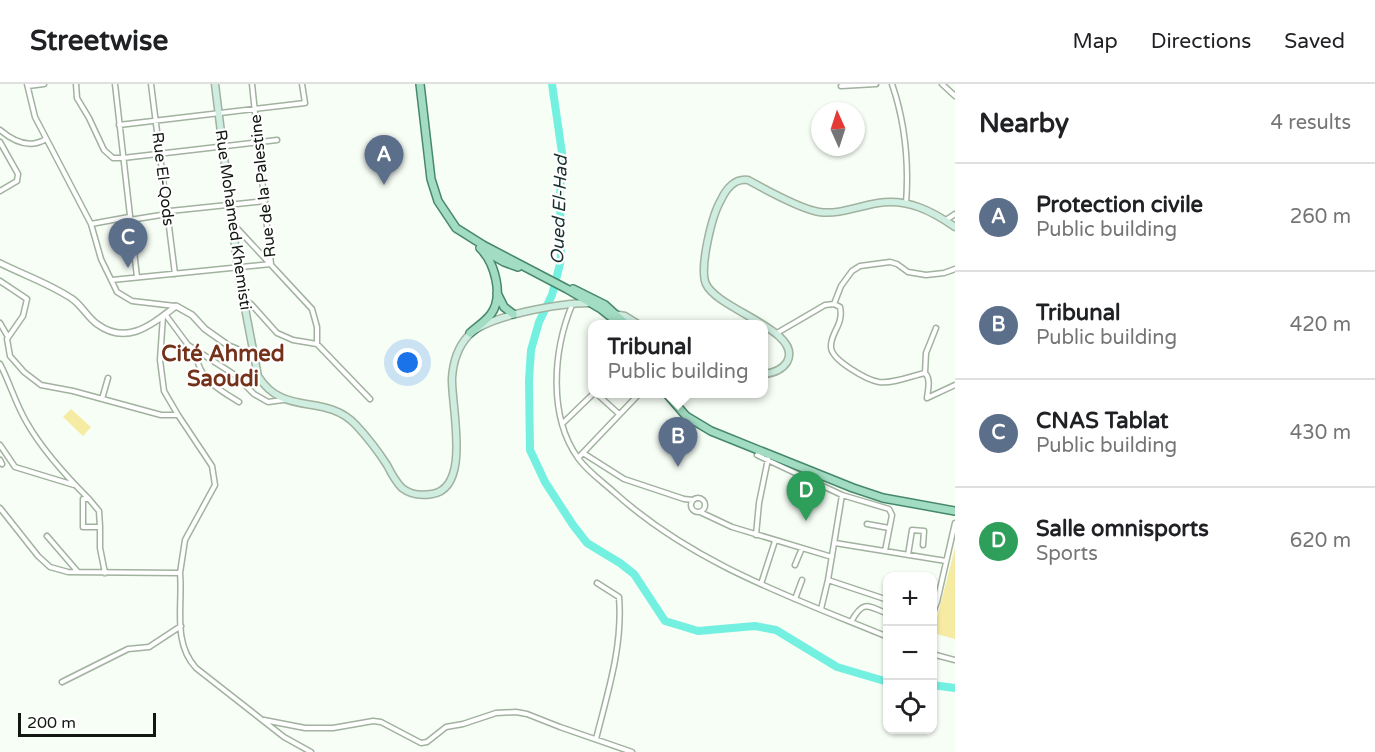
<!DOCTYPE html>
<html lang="en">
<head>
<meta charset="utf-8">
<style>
  body { margin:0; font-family:"Varela Round",sans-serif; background:#f6f6f6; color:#202124 }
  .controls { position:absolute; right:18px; bottom:18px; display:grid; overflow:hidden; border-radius:12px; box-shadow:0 2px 4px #0004 }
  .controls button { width:54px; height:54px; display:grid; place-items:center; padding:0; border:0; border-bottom:2px solid #e0e0e0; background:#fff; color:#202124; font:30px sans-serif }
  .compass { position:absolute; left:811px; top:18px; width:54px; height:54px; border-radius:50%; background:#fff; box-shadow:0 2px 4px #0004; rotate:357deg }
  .scale { position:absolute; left:18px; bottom:15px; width:138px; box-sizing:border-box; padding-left:6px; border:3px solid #121811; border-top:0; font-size:16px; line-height:21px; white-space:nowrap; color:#121811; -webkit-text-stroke:4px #fff; paint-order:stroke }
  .you { position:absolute; left:408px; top:279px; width:21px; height:21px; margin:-15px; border:4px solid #fff; border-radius:50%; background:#1a73e8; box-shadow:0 0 0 9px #1a73e833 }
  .badge { display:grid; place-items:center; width:39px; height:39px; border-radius:50%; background:#cd470d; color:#fff; font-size:20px; font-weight:700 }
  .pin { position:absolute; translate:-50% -50px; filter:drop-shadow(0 2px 3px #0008) }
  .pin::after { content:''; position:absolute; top:32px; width:21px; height:18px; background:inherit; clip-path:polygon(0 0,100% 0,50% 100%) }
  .popup { position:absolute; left:588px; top:236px; width:180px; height:78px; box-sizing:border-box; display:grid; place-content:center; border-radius:12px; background:#fff; filter:drop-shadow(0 2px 4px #0005); font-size:20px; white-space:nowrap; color:#757577 }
  .popup b { font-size:22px; color:#202124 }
  .popup::after { content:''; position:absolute; left:50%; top:100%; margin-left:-12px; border:12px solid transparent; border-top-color:#fff }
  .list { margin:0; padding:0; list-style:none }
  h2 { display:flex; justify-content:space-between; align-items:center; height:78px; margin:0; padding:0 24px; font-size:26px }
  h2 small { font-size:20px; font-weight:400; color:#757577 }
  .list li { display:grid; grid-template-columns:39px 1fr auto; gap:18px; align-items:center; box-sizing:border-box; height:108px; padding:0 24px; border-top:2px solid #e0e0e0 }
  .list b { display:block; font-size:22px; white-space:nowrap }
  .list p { margin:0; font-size:20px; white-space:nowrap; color:#757577 }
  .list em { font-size:20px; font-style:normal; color:#757577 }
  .icon { flex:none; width:33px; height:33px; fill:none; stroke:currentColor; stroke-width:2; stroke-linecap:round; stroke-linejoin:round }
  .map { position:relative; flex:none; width:955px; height:668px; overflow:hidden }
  header { display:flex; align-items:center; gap:36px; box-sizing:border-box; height:84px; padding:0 30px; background:#fff; border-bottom:2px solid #e0e0e0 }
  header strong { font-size:28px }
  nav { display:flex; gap:33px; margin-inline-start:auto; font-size:21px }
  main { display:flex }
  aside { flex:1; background:#fff }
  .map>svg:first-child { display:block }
  .green { fill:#f5eba3 }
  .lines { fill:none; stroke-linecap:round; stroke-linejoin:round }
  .river { stroke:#74f0e0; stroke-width:8 }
  .minor-casing { stroke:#a1b29f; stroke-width:7 }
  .tertiary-casing { stroke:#a1b29f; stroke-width:8 }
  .secondary-casing { stroke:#a1b29f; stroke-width:9 }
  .primary-casing { stroke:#47886a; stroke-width:10 }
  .minor { stroke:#fff; stroke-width:4 }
  .tertiary { stroke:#fff; stroke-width:5 }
  .secondary { stroke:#d0ede1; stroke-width:6 }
  .primary { stroke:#a2dcc2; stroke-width:7 }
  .labels { text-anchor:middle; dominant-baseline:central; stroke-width:4.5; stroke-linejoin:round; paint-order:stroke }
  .street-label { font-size:16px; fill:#121811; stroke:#fff }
  .water-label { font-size:18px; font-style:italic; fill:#1b322e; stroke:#fff }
  .district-label { font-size:22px; font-weight:bold; fill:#74321b; stroke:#fff }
</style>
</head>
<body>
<header>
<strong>Streetwise</strong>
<nav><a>Map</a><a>Directions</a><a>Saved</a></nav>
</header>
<main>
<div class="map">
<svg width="955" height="668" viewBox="0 0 955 668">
  <rect width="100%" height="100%" fill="#f7fef6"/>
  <path class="green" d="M71 325 91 343 83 352 63 333Z
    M955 464V555L933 549Z"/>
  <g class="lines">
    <path class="river" d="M552 0 562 69 560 111 561 176 552 211 539 238 531 266 529 296 530 366 545 398 573 441 587 459 620 479 634 490 665 537 698 547 755 542 776 546 837 583 888 598
      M932 601 955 604"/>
    <g class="minor-casing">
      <path id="minor" d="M27 0 35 33 91 140 101 175 117 208 132 217 175 222
        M76 0 77 14 89 34 104 66 113 74H123L277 56
        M115 0 137 193
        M151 0 175 190
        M252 0 271 180
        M892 0C905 38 909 80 906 120
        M942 0 955 12
        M28 2 44 0
        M841 2 876 0
        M119 41 305 19 302 0
        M0 46C14 58 30 65 46 55
        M0 58 18 90 17 97 0 107
        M130 136 167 130 170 127 265 117
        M946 136 955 130
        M91 140 129 133
        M234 141 312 225 317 243V260
        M112 196 271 180
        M0 197 27 215 23 232 7 255 10 272 24 288 41 301 73 307 161 331H178L164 307 160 276 163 232
        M243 216 251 220 277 249 293 256 317 260 370 315
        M834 220 841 202 852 187 860 182 890 178 897 180 908 188 926 191 944 189 955 185
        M572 221C553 267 548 332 578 374 588 388 603 398 615 409 694 480 791 513 888 553
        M165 230 188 261 235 291 254 310 268 318 283 316
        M0 239 8 253
        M777 249 825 221 834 220 840 223C844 241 830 249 831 263 831 276 867 296 879 298 893 300 911 292 925 289L926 269 936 244
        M202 270 198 279C204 298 223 308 239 318
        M0 280C10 299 16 321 27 339 43 367 66 392 89 415H83V443H100V464L105 489
        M925 289C931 295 928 306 927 314
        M597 310 619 330
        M927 314 955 301
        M102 315 108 294
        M563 339 593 310
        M0 361 15 383 74 401
        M583 369 624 395 684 415 693 416
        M757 371 842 411 889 425 892 431 885 467
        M578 374 639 310
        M0 376 2 380
        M691 421a7 7 0 1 1 14 0a7 7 0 1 1-14 0Z
        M89 415 99 427 100 443
        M0 424 38 472 50 483 68 488 180 489 185 456 215 401 212 382 178 331
        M700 428 732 443 832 473
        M867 440 889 444
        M756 451 759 419 768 375
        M47 452 78 488
        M835 459 946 477
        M908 471 912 446 924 447 923 461
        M795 481 802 464
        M180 489C183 521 172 558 196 584L284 653 311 668
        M828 496 888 516
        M761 500 775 457
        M795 515 802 496
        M932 523H935L937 518 955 439
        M821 525 828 496 842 411
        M932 533 935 523
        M851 538C863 516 867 521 888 530
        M932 570 955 576
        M62 598 128 565 149 563 181 542
        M264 636 305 644H333L373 637 381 638 421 659 427 658 446 643 463 640 496 629 516 628 527 630 560 643 632 668
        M596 655C608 607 623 562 619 513L597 499"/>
    </g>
    <g class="tertiary-casing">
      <path id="tertiary" d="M0 179C24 191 48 199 71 214 81 220 87 233 97 240 127 262 151 241 176 222L192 231 205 245 229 262 253 272"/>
    </g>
    <g class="secondary-casing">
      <path id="secondary" d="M215 0 239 193 258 292C284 334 325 308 356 341 368 354 378 367 387 381 391 389 395 397 402 404 411 411 421 412 432 410 472 404 451 322 452 294 453 279 458 263 468 252 486 231 563 219 590 219
        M613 230 625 232 638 240
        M764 290C773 289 782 286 787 278 804 247 718 226 706 200 699 184 712 131 721 116 726 105 735 94 748 96 766 106 800 125 819 128 839 131 859 122 878 119 907 114 932 127 955 143"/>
    </g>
    <g class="primary-casing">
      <path id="primary" d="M420 0 431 95 438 117 456 144 483 161 567 205 601 225 620 240
        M488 169 504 178 518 183
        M573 205 605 221 626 240
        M497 209 504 223 513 230
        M470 249C477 243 486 237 491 230 504 212 495 179 480 164
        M667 310 686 332 711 347 853 404 883 414 955 427"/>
    </g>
    <use href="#minor" class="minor"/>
    <use href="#tertiary" class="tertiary"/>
    <use href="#secondary" class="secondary"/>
    <use href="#primary" class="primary"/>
  </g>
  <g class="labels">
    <g class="street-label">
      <text transform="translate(163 95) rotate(83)">Rue El-Qods</text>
      <text transform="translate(263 102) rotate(-96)">Rue de la Palestine</text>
      <text transform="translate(233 136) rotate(82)">Rue Mohamed Khemisti</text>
    </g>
    <g class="water-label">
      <text transform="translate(559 126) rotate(-88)">Oued El-Had</text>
    </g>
    <g class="district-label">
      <text x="223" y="270">Cité Ahmed<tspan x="223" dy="25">Saoudi</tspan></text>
    </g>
  </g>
</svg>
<div class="controls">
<button>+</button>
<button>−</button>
<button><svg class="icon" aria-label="locate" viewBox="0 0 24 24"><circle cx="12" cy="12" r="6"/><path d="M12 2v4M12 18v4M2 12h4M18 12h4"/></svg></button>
</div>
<svg class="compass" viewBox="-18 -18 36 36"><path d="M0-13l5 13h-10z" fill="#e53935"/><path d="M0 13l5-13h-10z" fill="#757577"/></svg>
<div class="scale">200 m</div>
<div class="you"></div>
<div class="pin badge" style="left:384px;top:101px;background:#5c6f8a">A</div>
<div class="pin badge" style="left:678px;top:383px;background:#5c6f8a">B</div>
<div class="popup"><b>Tribunal</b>Public building</div>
<div class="pin badge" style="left:128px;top:184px;background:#5c6f8a">C</div>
<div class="pin badge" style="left:806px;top:437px;background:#2e9e5b">D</div>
</div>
<aside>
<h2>Nearby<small>4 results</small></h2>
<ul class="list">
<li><span class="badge" style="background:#5c6f8a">A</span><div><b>Protection civile</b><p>Public building</p></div><em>260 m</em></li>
<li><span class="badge" style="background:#5c6f8a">B</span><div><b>Tribunal</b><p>Public building</p></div><em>420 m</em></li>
<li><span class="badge" style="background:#5c6f8a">C</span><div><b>CNAS Tablat</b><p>Public building</p></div><em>430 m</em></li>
<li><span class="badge" style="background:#2e9e5b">D</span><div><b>Salle omnisports</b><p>Sports</p></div><em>620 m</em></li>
</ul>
</aside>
</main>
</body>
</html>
